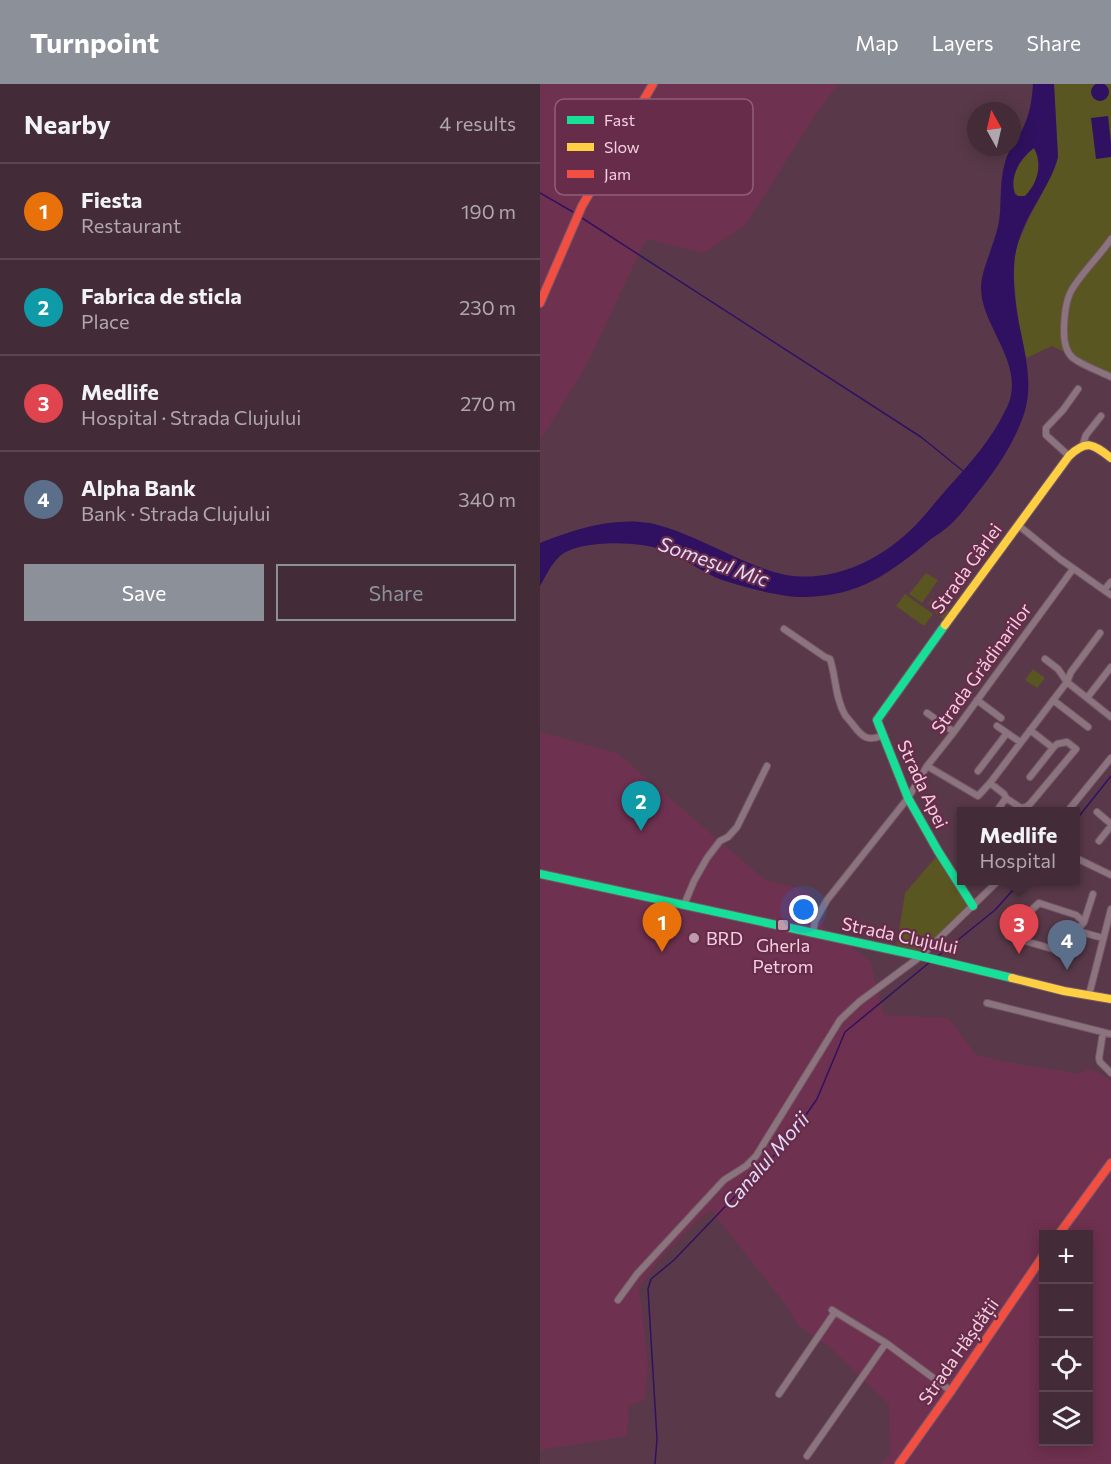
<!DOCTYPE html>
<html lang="en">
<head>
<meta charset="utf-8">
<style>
  body { margin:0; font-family:Commissioner,sans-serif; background:#4d3742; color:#f1f3f6 }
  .controls { position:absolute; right:18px; bottom:18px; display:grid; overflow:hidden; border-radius:0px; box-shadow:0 3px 15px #0003 }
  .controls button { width:54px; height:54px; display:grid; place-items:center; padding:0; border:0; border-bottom:2px solid #5b4752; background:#432b37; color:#f1f3f6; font:30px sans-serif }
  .compass { position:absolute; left:427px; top:18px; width:54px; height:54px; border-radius:50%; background:#432b37; box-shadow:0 3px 15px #0003; rotate:352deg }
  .you { position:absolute; left:264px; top:826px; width:21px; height:21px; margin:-15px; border:4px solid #fff; border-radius:50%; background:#1a73e8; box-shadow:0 0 0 9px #1a73e833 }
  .badge { display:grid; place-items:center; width:39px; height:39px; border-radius:50%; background:#8c9099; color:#fff; font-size:20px; font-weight:700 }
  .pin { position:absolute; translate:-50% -50px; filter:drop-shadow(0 2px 3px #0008) }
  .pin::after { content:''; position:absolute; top:32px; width:21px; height:18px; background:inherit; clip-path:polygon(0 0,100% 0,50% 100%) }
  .popup { position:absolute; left:417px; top:723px; width:123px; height:78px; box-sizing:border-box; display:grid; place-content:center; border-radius:0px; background:#432b37; filter:drop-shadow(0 2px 4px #0005); font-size:20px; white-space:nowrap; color:#afa7ad }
  .popup b { font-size:22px; color:#f1f3f6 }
  .popup::after { content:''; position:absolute; left:50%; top:100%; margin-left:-12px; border:12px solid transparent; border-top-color:#432b37 }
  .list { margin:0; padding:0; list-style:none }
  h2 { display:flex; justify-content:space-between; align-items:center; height:78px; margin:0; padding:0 24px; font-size:26px }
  h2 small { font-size:20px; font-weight:400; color:#afa7ad }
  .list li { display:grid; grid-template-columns:39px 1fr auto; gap:18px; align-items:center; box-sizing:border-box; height:96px; padding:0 24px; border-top:2px solid #5b4752 }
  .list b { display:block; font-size:22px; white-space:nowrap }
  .list p { margin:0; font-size:20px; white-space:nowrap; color:#afa7ad }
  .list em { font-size:20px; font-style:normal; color:#afa7ad }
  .actions { display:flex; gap:12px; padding:18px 24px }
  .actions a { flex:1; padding:14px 0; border:2px solid #8c9099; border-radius:0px; text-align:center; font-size:21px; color:#8c9099 }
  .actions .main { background:#8c9099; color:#fff }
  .icon { flex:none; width:33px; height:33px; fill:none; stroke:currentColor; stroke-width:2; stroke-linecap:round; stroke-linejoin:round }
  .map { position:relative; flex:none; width:571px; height:1380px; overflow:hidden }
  header { display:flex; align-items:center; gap:36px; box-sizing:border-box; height:84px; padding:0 30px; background:#8c9099; color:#fff }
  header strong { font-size:28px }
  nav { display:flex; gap:33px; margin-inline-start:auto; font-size:21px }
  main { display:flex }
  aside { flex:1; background:#432b37 }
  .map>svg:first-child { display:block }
  .built { fill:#6f3150; fill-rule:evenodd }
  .green { fill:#595621 }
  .water { fill:#301161; fill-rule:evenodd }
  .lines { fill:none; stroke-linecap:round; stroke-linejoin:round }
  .stream { stroke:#301161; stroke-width:1.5 }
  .street-casing { stroke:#745765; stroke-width:8 }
  .fast-casing { stroke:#745765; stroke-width:10 }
  .slow-casing { stroke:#745765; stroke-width:10 }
  .jam-casing { stroke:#745765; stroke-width:10 }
  .street { stroke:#8c747f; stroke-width:6 }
  .fast { stroke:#16e098; stroke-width:8 }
  .slow { stroke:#ffcf43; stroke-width:8 }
  .jam { stroke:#f24e42; stroke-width:8 }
  .poi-dot { fill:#be9bab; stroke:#662c49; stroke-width:2 }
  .labels { text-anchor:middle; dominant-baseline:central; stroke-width:4.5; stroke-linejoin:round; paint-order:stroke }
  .street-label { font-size:18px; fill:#f5d0e0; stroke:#662c49 }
  .poi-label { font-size:18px; fill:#f5d0e0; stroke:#662c49; text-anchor:start }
  .water-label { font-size:20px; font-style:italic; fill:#dfdbf9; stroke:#662c49 }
  .key { fill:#662c49; stroke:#915d76; stroke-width:1.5 }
  .key-label { font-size:16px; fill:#f5d0e0 }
</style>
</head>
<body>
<header>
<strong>Turnpoint</strong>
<nav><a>Map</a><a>Layers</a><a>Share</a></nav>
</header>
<main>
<aside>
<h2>Nearby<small>4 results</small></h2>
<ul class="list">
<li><span class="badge" style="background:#e8710a">1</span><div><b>Fiesta</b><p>Restaurant</p></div><em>190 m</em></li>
<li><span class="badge" style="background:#0f9aa8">2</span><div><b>Fabrica de sticla</b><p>Place</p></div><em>230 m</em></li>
<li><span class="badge" style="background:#e0444e">3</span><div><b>Medlife</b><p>Hospital · Strada Clujului</p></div><em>270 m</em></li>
<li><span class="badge" style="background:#5c6f8a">4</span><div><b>Alpha Bank</b><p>Bank · Strada Clujului</p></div><em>340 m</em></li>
</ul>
<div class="actions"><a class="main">Save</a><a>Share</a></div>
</aside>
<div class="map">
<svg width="571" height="1380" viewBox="0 0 571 1380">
  <rect width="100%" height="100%" fill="#593949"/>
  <path class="built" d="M0 0H298L275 31 205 142 163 169 106 155 45 284 0 356Z
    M0 648 77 669 225 796 270 807 277 830 286 844 330 877 344 931 408 934 436 971 478 980 540 990 548 985 555 987 571 996V1380H341L350 1370 349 1321 291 1264 258 1241 245 1220 171 1126 158 1136 123 1171 99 1204 102 1226 108 1282 105 1316 89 1322 87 1352 0 1366ZM503 1150H548V1358H503Z"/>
  <path class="green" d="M514 0H571V290L512 262 486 274 480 245 476 217 474 194 475 172 477 161 490 132 504 106 518 73Z
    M494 64C502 80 498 99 485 112H478C464 98 482 73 494 64Z
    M386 489 398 496 382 519 369 510Z
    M365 510 393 530 384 542 356 522Z
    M392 515 412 530 406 537 392 526 393 523 388 520Z
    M493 585 505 594 497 604 485 596Z
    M396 773 429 822 383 867 357 861 365 809Z"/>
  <path class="water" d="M551 8a9 9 0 1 1 18 0a9 9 0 1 1-18 0Z
    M493 0H514L518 73C514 90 505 103 497 118 486 136 475 160 474 181 473 203 476 227 481 249 487 279 494 308 481 338 470 367 450 394 430 418 424 426 417 435 409 442 403 447 397 451 391 455 352 488 320 512 266 513 244 514 203 503 182 496 162 489 145 474 126 467 102 457 40 455 20 472 11 480 6 492 0 502V459C34 445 73 433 110 439 133 444 157 455 178 465 200 475 222 486 246 491 288 498 330 481 363 453 382 437 397 415 414 397 433 376 450 356 463 331 466 325 470 318 471 311 479 269 434 234 442 194 446 176 454 160 458 142 461 130 460 119 461 106 461 96 463 85 466 75 470 63 478 55 483 44 490 30 492 15 493 0ZM494 64C503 80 498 99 485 112H478L475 110C469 93 480 74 494 64Z
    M568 32 571 59V73L556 75 551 34Z"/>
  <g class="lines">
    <path class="stream" d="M0 109 33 128
      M42 134 381 353 423 387
      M536 736 571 692
      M398 872 455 826 482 796
      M115 1380 117 1355 108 1205 111 1195 134 1176 247 1058 277 1015 305 948 390 878"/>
    <g class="street-casing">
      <path id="street" d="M571 155C559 173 542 188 531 207 525 219 524 235 524 248 524 257 526 268 533 274 542 281 561 288 571 293
        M543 360 546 351 561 332
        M529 372 506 351V344L523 326 538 305
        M478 441 520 475 571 511
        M564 506 571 498
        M244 545 285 573 290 575C296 593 295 614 305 631 308 635 311 638 314 642 323 654 328 657 342 652
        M505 575 518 585 527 598
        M527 598 531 588 560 549
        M547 614 571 583
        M437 616 461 634
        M513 616 548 643
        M387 629 414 648
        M457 642 480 658
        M387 682 438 712 450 699 527 598 571 633
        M438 687 467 649
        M490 693 513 664
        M450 699 464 710 466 714 456 728
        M466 714 481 724 486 723 490 720 536 665 527 658 517 660 513 664 490 646
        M527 728 571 674
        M557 728 571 740
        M559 757 571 742
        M536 774 571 791
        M144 821 154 797 167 774 180 757 188 753 197 743 227 682
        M544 838 553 810
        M537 847 523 868 468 852 484 833 499 819 536 831 544 838 537 847 563 854
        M273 849 275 837 287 816 368 714 387 682 414 648 533 485
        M549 911 571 825
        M447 919 571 950
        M563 948 559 974 560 978 571 989
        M78 1216 97 1190 184 1096 206 1082 216 1072 300 936 319 918 381 872 459 796
        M292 1226 346 1259 411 1307
        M239 1310 295 1228
        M267 1372 346 1259"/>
    </g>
    <g class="fast-casing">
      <path id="fast" d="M405 541 337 636 368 714 398 767 433 822
        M0 790 376 871 472 894"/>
    </g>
    <g class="slow-casing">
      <path id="slow" d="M405 541 529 372C547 355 553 360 571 374
        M472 894 524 907 571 915"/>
    </g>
    <g class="jam-casing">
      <path id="jam" d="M0 219 42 122 113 0
        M519 1150 571 1079
        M359 1380 411 1307 503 1172"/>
    </g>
    <use href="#street" class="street"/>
    <use href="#fast" class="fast"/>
    <use href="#slow" class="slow"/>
    <use href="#jam" class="jam"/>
  </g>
  <g class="poi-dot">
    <rect x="237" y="835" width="12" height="12" rx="3"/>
    <circle cx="154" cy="854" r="6"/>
  </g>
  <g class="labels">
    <g class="street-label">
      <text transform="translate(426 484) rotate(-54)">Strada Gârlei</text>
      <text transform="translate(441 584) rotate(-54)">Strada Grădinarilor</text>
      <text transform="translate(383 700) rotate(65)">Strada Apei</text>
      <text transform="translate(360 851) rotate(12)">Strada Clujului</text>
      <text transform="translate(418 1267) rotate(-55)">Strada Hășdății</text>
    </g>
    <g class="poi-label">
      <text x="166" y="854">BRD</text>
      <text x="243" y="861" text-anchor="middle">Gherla<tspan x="243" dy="21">Petrom</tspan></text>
    </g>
    <g class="water-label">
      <text transform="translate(174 477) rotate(19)">Someșul Mic</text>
      <text transform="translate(225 1076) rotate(-49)">Canalul Morii</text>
    </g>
  </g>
  <rect x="15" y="15" width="198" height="96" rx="9" class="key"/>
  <rect x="27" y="32" width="27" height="8" fill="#16e098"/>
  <rect x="27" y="59" width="27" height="8" fill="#ffcf43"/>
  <rect x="27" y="86" width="27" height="8" fill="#f24e42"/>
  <g class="key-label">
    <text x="64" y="42">Fast</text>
    <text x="64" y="69">Slow</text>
    <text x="64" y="96">Jam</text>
  </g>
</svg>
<div class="controls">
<button>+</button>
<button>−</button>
<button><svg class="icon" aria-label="locate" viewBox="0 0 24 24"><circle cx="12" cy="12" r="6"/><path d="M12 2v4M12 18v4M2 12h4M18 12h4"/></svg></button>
<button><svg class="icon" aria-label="layers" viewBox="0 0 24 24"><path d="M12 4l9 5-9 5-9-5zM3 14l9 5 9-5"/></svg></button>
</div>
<svg class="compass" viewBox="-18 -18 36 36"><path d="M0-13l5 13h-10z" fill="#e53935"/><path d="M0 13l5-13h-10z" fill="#afa7ad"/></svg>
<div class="you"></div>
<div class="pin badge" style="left:122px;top:868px;background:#e8710a">1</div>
<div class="pin badge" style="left:101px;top:747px;background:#0f9aa8">2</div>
<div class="pin badge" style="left:479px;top:870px;background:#e0444e">3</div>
<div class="popup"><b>Medlife</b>Hospital</div>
<div class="pin badge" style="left:527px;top:886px;background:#5c6f8a">4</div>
</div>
</main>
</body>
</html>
